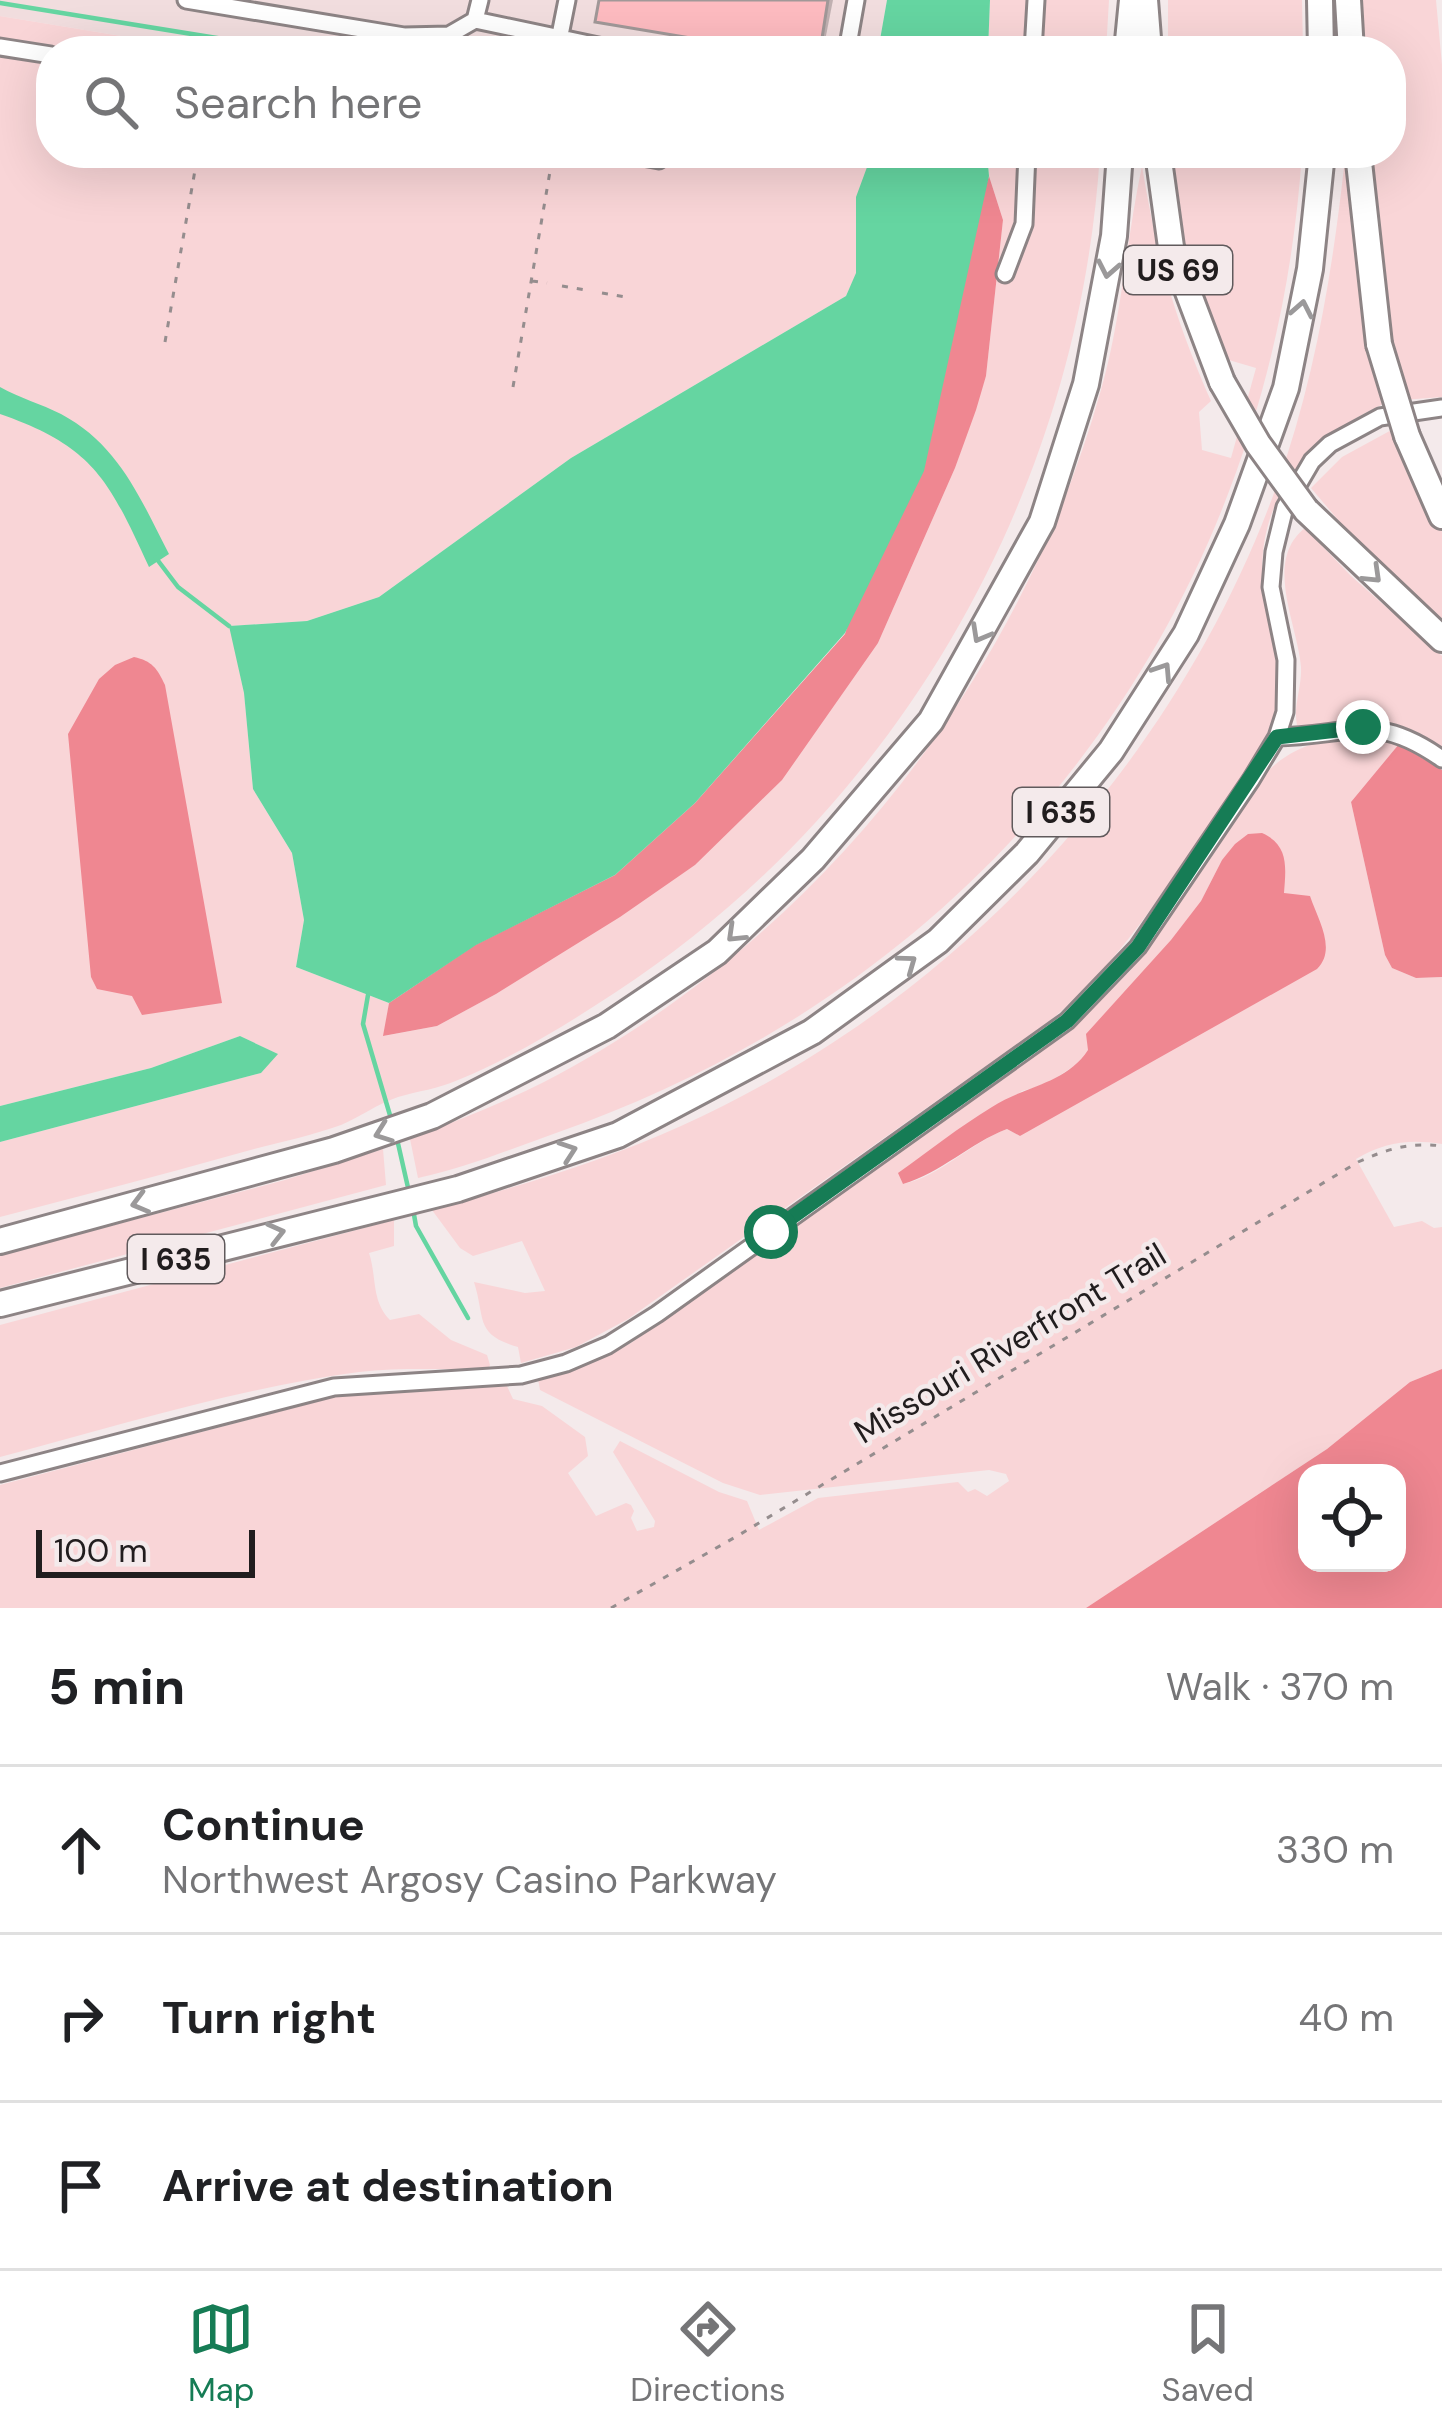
<!DOCTYPE html>
<html lang="en">
<head>
<meta charset="utf-8">
<style>
  body { margin:0; font-family:"DM Sans",sans-serif; background:#f2f2f2; color:#202124 }
  .controls { position:absolute; right:36px; bottom:36px; display:grid; overflow:hidden; border-radius:24px; box-shadow:0 12px 48px #0002 }
  .controls button { width:108px; height:108px; display:grid; place-items:center; padding:0; border:0; border-bottom:3px solid #e0e0e0; background:#fff; color:#202124; font:60px sans-serif }
  .scale { position:absolute; left:36px; bottom:30px; width:219px; box-sizing:border-box; padding-left:12px; border:6px solid #211d1e; border-top:0; font-size:33px; line-height:42px; white-space:nowrap; color:#211d1e; -webkit-text-stroke:9px #f4eaeb; paint-order:stroke }
  .stop { position:absolute; width:36px; height:36px; margin:-27px; border:9px solid #167c55; border-radius:50%; background:#fff }
  .stop.end { background:#167c55; border-color:#fff; box-shadow:0 3px 12px #0008 }
  .list { margin:0; padding:0; list-style:none }
  h2 { display:flex; justify-content:space-between; align-items:center; height:156px; margin:0; padding:0 48px; font-size:51px }
  h2 small { font-size:39px; font-weight:400; color:#757577 }
  .list li { display:grid; grid-template-columns:78px 1fr auto; gap:36px; align-items:center; box-sizing:border-box; height:168px; padding:0 48px; border-top:3px solid #e0e0e0 }
  .list b { display:block; font-size:45px; white-space:nowrap }
  .list p { margin:0; font-size:39px; white-space:nowrap; color:#757577 }
  .list em { font-size:39px; font-style:normal; color:#757577 }
  .icon { flex:none; width:66px; height:66px; fill:none; stroke:currentColor; stroke-width:2; stroke-linecap:round; stroke-linejoin:round }
  .map { position:relative; flex:none; width:1442px; height:1608px; overflow:hidden }
  .search { position:absolute; background:#fff; box-shadow:0 12px 48px #0002; left:36px; right:36px; top:36px; height:132px; display:flex; align-items:center; gap:30px; box-sizing:border-box; padding:0 42px; border-radius:48px; color:#757577; font-size:45px }
  .sheet { height:660px; background:#fff }
  nav { display:flex; justify-content:space-around; align-items:center; box-sizing:border-box; height:168px; border-top:3px solid #e0e0e0; background:#fff; font-size:33px; color:#757577 }
  nav a { display:grid; justify-items:center; gap:6px }
  nav .on { color:#167c55 }
  .map>svg:first-child { display:block }
  .built { fill:#f1ddde }
  .green { fill:#f9d5d7; fill-rule:evenodd }
  .forest { fill:#ef8791; fill-rule:evenodd }
  .water { fill:#65d5a1 }
  .shadow { fill:#0003 }
  .lines { fill:none; stroke-linecap:round; stroke-linejoin:round }
  .stream { stroke:#65d5a1; stroke-width:4.5 }
  .building { fill:#fdbbc0; stroke:#a19898; stroke-width:3 }
  .minor-casing { stroke:#8d8485; stroke-width:21 }
  .highway-casing { stroke:#8d8485; stroke-width:30 }
  .path { stroke:#958d8e; stroke-width:3; stroke-dasharray:6 9; stroke-linecap:butt }
  .minor { stroke:#fff; stroke-width:15 }
  .highway { stroke:#fff; stroke-width:24 }
  .highway-bridge-casing { stroke:#8d8485; stroke-width:30; stroke-linecap:butt }
  .highway-bridge { stroke:#fff; stroke-width:24 }
  .oneway { stroke:#9b999a }
  .route { stroke:#167c55; stroke-width:15 }
  .labels { text-anchor:middle; dominant-baseline:central; stroke-width:9; stroke-linejoin:round; paint-order:stroke }
  .shield { fill:#f4eaeb; stroke:#605a5c; stroke-width:3 }
  .shield-label { font-size:30px; font-weight:bold; fill:#211d1e }
  .street-label { font-size:33px; fill:#211d1e; stroke:#f4eaeb }
</style>
</head>
<body>
<div class="map">
<svg width="1442" height="1608" viewBox="0 0 1442 1608">
  <rect width="100%" height="100%" fill="#f4eaeb"/>
  <path class="built" d="M0 0H887L878 51H212L0 16Z"/>
  <path class="green" d="M990 0H1109L1106 51H988Z
    M1168 0H1302L1303 51H1168Z
    M1359 0H1436L1442 65V397L1403 400 1387 340 1369 153H1391V51H1363Z
    M0 16 212 51H51V153H811L848 159 852 153H967V168L856 197V274L846 296 571 458 379 597 307 621 230 626 244 693 253 789 292 853 304 920 296 967 389 1003 384 1036 437 1026 496 994 695 865 734 823 878 643 955 468 986 376 1003 220 989 176 987 153H1100C1079 491 900 806 616 992 566 1025 514 1057 458 1080 438 1089 418 1091 398 1097 377 1104 360 1117 341 1125 308 1137 270 1144 236 1154 158 1176 79 1196 0 1217V1142L261 1073 277 1054 240 1036 151 1068 0 1106Z
    M1170 153H1302C1271 614 992 980 556 1133 511 1149 465 1168 418 1178L410 1139C455 1121 501 1104 544 1082 815 942 1019 683 1101 390 1122 316 1126 241 1142 166 1157 257 1174 317 1211 401L1199 412 1202 450 1231 458 1256 368 1222 358C1193 293 1177 223 1170 153Z
    M1351 166 1388 402C1300 440 1245 512 1267 612 1274 644 1288 677 1278 711 1266 751 1235 786 1212 821 1163 891 1118 965 1051 1020L628 1319 576 1347 521 1363 518 1347C474 1334 486 1320 474 1282L525 1293 545 1291 522 1241 473 1256 460 1248 432 1210C517 1187 601 1162 681 1126 953 1004 1176 766 1277 485 1314 382 1332 275 1344 167Z
    M1397 427 1442 532V623L1361 547 1311 488 1342 457Z
    M1305 528 1351 576 1442 656V749L1388 723 1297 725C1293 706 1302 687 1301 667 1298 625 1263 561 1305 528Z
    M1365 735 1399 744 1351 802 1385 955 1392 968 1416 978 1442 977V1144C1409 1139 1385 1142 1356 1159L1394 1227 1422 1221 1434 1228 1442 1227V1369L1410 1382 1327 1449 1086 1608H0V1485L346 1394 507 1386 513 1399 542 1406 585 1437 588 1456 568 1473 596 1516 626 1503 631 1505 634 1511 631 1518 637 1531 654 1527 655 1521 613 1452 620 1441 719 1492 747 1501 759 1530 818 1498 958 1482 968 1492 975 1489 987 1496 1009 1481 1006 1474 989 1470 760 1495 723 1483 540 1390 538 1379 584 1365 631 1343 1081 1019 1130 971 1268 771C1294 745 1329 737 1365 735ZM1249 834 1283 893 1020 1136 1007 1129C970 1143 941 1176 903 1184L1022 1091 1045 1085 1080 1062 1201 901 1222 860Z
    M383 1149 386 1185 0 1288V1255L285 1180Z
    M394 1220V1246L369 1253C377 1277 371 1301 390 1320L419 1314 451 1340 487 1355 490 1365 488 1369C445 1370 401 1367 359 1372 237 1388 118 1426 0 1457V1325Z"/>
  <path class="forest" d="M989 176 1003 220 986 376 976 410 955 468 878 643 782 780 695 865 620 917 496 994 437 1026 383 1036 389 1003 475 945 615 875 695 803 845 634Z
    M134 657C152 661 157 668 165 685L222 1003 142 1015 132 996 97 989 91 977 68 734 99 679 115 665Z
    M1399 744 1442 770V977L1416 978 1392 968 1385 955 1351 802Z
    M1262 833C1289 845 1286 867 1284 893L1310 896C1318 920 1337 949 1317 969L1020 1136 1007 1129C970 1143 941 1173 903 1184L898 1173C929 1151 959 1127 992 1107 1024 1086 1066 1084 1088 1050L1086 1034 1171 940 1201 901 1222 860 1235 844 1248 834Z
    M1442 1369V1608H1086L1327 1449 1410 1382ZM1307 1473H1397V1563H1307Z"/>
  <path class="water" d="M887 0H990L988 51H878Z
    M967 153H987L989 176 924 471 845 633 695 803 615 875 476 945 389 1003 296 967 304 920 292 853 253 789 244 693 229 626 307 621 379 597 571 458 846 296 856 273V197L870 159 966 168Z
    M0 387C20 398 41 404 61 414 119 445 140 498 169 554L149 567C109 481 95 447 0 414Z
    M240 1036 278 1054 261 1073 0 1142V1106L151 1068Z"/>
  <path class="shadow" d="M602 0H833L823 51H787Z"/>
  <g class="lines">
    <path class="stream" d="M0 3 297 51
      M156 558 178 587 229 626
      M368 995 363 1024 392 1122
      M397 1139 409 1192
      M413 1209 416 1226 468 1318"/>
  </g>
  <path class="building" d="M599 0H828L820 51H769L595 22Z"/>
  <g class="lines">
    <g class="minor-casing">
      <path id="minor" d="M186 0 404 36 449 35 475 20 480 0
        M475 20 622 51
        M559 40 567 0
        M0 47 51 55
        M847 51 856 0
        M1033 51 1036 0
        M620 153 659 160
        M1005 274 1024 224 1027 153
        M1277 737C1349 736 1374 711 1442 759
        M0 1473 334 1387 521 1375 566 1363 608 1345 657 1314 1067 1021 1138 947 1251 780 1277 737 1285 712 1286 660 1271 587 1274 552 1285 507 1312 461 1330 444 1380 417 1442 408"/>
    </g>
    <g class="highway-casing">
      <path id="highway" d="M1145 0 1149 51
        M1320 0 1321 51
        M1348 0 1351 51
        M1127 51 1132 0
        M1158 153 1171 247 1222 382
        M1358 153 1379 344
        M1407 436 1442 516
        M1306 510 1442 639
        M0 1241 334 1150 432 1116 607 1026 717 952 813 859 931 721 1042 522 1086 384 1114 236 1120 153
        M0 1304 458 1189 618 1135 812 1032 938 941 1027 853 1111 751 1186 634 1237 524 1286 388 1310 269 1322 153"/>
    </g>
    <path class="path" d="M532 281 547 283
      M562 286 586 290
      M602 293 626 297
      M165 342 198 153
      M513 387 553 154
      M611 1608 739 1535 1358 1162C1387 1149 1410 1142 1442 1146"/>
    <use href="#minor" class="minor"/>
    <use href="#highway" class="highway"/>
    <g class="highway-bridge-casing">
      <path id="highway-bridge" d="M1379 344 1407 436
        M1222 382 1258 444 1306 510"/>
    </g>
    <use href="#highway-bridge" class="highway-bridge"/>
  </g>
  <defs><path id="oneway-chevron" d="M-2-3.5L2.5 0L-2 3.5" fill="none" stroke-width="1.6" stroke-linecap="round" stroke-linejoin="round" transform="scale(3)"/></defs>
  <g class="oneway">
    <use href="#oneway-chevron" transform="translate(1108 269) rotate(101)"/>
    <use href="#oneway-chevron" transform="translate(1302 309) rotate(-79)"/>
    <use href="#oneway-chevron" transform="translate(1373 575) rotate(44)"/>
    <use href="#oneway-chevron" transform="translate(980 634) rotate(119)"/>
    <use href="#oneway-chevron" transform="translate(1163 671) rotate(-57)"/>
    <use href="#oneway-chevron" transform="translate(735 934) rotate(136)"/>
    <use href="#oneway-chevron" transform="translate(908 963) rotate(-36)"/>
    <use href="#oneway-chevron" transform="translate(383 1133) rotate(160)"/>
    <use href="#oneway-chevron" transform="translate(568 1151) rotate(-19)"/>
    <use href="#oneway-chevron" transform="translate(140 1203) rotate(165)"/>
    <use href="#oneway-chevron" transform="translate(276 1233) rotate(-14)"/>
  </g>
  <g class="lines">
    <path class="route" d="M771 1232 1067 1021 1138 947 1277 737 1363 727"/>
  </g>
  <g class="labels">
    <g class="shield">
      <rect x="1124" y="246" width="108" height="48" rx="9"/>
      <rect x="1013" y="788" width="96" height="48" rx="9"/>
      <rect x="128" y="1235" width="96" height="48" rx="9"/>
    </g>
    <g class="shield-label">
      <text x="1178" y="270">US 69</text>
      <text x="1061" y="812">I 635</text>
      <text x="176" y="1259">I 635</text>
    </g>
    <g class="street-label">
      <text transform="translate(1010 1343) rotate(-31)">Missouri Riverfront Trail</text>
    </g>
  </g>
</svg>
<div class="controls">
<button><svg class="icon" aria-label="locate" viewBox="0 0 24 24"><circle cx="12" cy="12" r="6"/><path d="M12 2v4M12 18v4M2 12h4M18 12h4"/></svg></button>
</div>
<div class="scale">100 m</div>
<div class="stop" style="left:771px;top:1232px"></div>
<div class="stop end" style="left:1363px;top:727px"></div>
<div class="search"><svg class="icon" aria-label="search" viewBox="0 0 24 24"><circle cx="10" cy="10" r="6"/><path d="M15 15l6 6"/></svg>Search here</div>
</div>
<section class="sheet">
<h2>5 min<small>Walk · 370 m</small></h2>
<ul class="list">
<li><svg class="icon" aria-label="ahead" viewBox="0 0 24 24"><path d="M12 20V5M6 11l6-6 6 6"/></svg><div><b>Continue</b><p>Northwest Argosy Casino Parkway</p></div><em>330 m</em></li>
<li><svg class="icon" aria-label="right" viewBox="0 0 24 24"><path d="M7 20v-9h11M14 6l5 5-5 5"/></svg><div><b>Turn right</b></div><em>40 m</em></li>
<li><svg class="icon" aria-label="arrive" viewBox="0 0 24 24"><path d="M6 21V4h12l-3 4 3 4H6"/></svg><div><b>Arrive at destination</b></div></li>
</ul>
</section>
<nav>
<a class="on"><svg class="icon" aria-label="map" viewBox="0 0 24 24"><path d="M3 6l6-2 6 2 6-2v14l-6 2-6-2-6 2zM9 4v14M15 6v14"/></svg>Map</a>
<a><svg class="icon" aria-label="directions" viewBox="0 0 24 24"><path d="M12 3l9 9-9 9-9-9zM9 14v-3h6M13 9l2 2-2 2"/></svg>Directions</a>
<a><svg class="icon" aria-label="saved" viewBox="0 0 24 24"><path d="M7 4h10v16l-5-4-5 4z"/></svg>Saved</a>
</nav>
</body>
</html>
